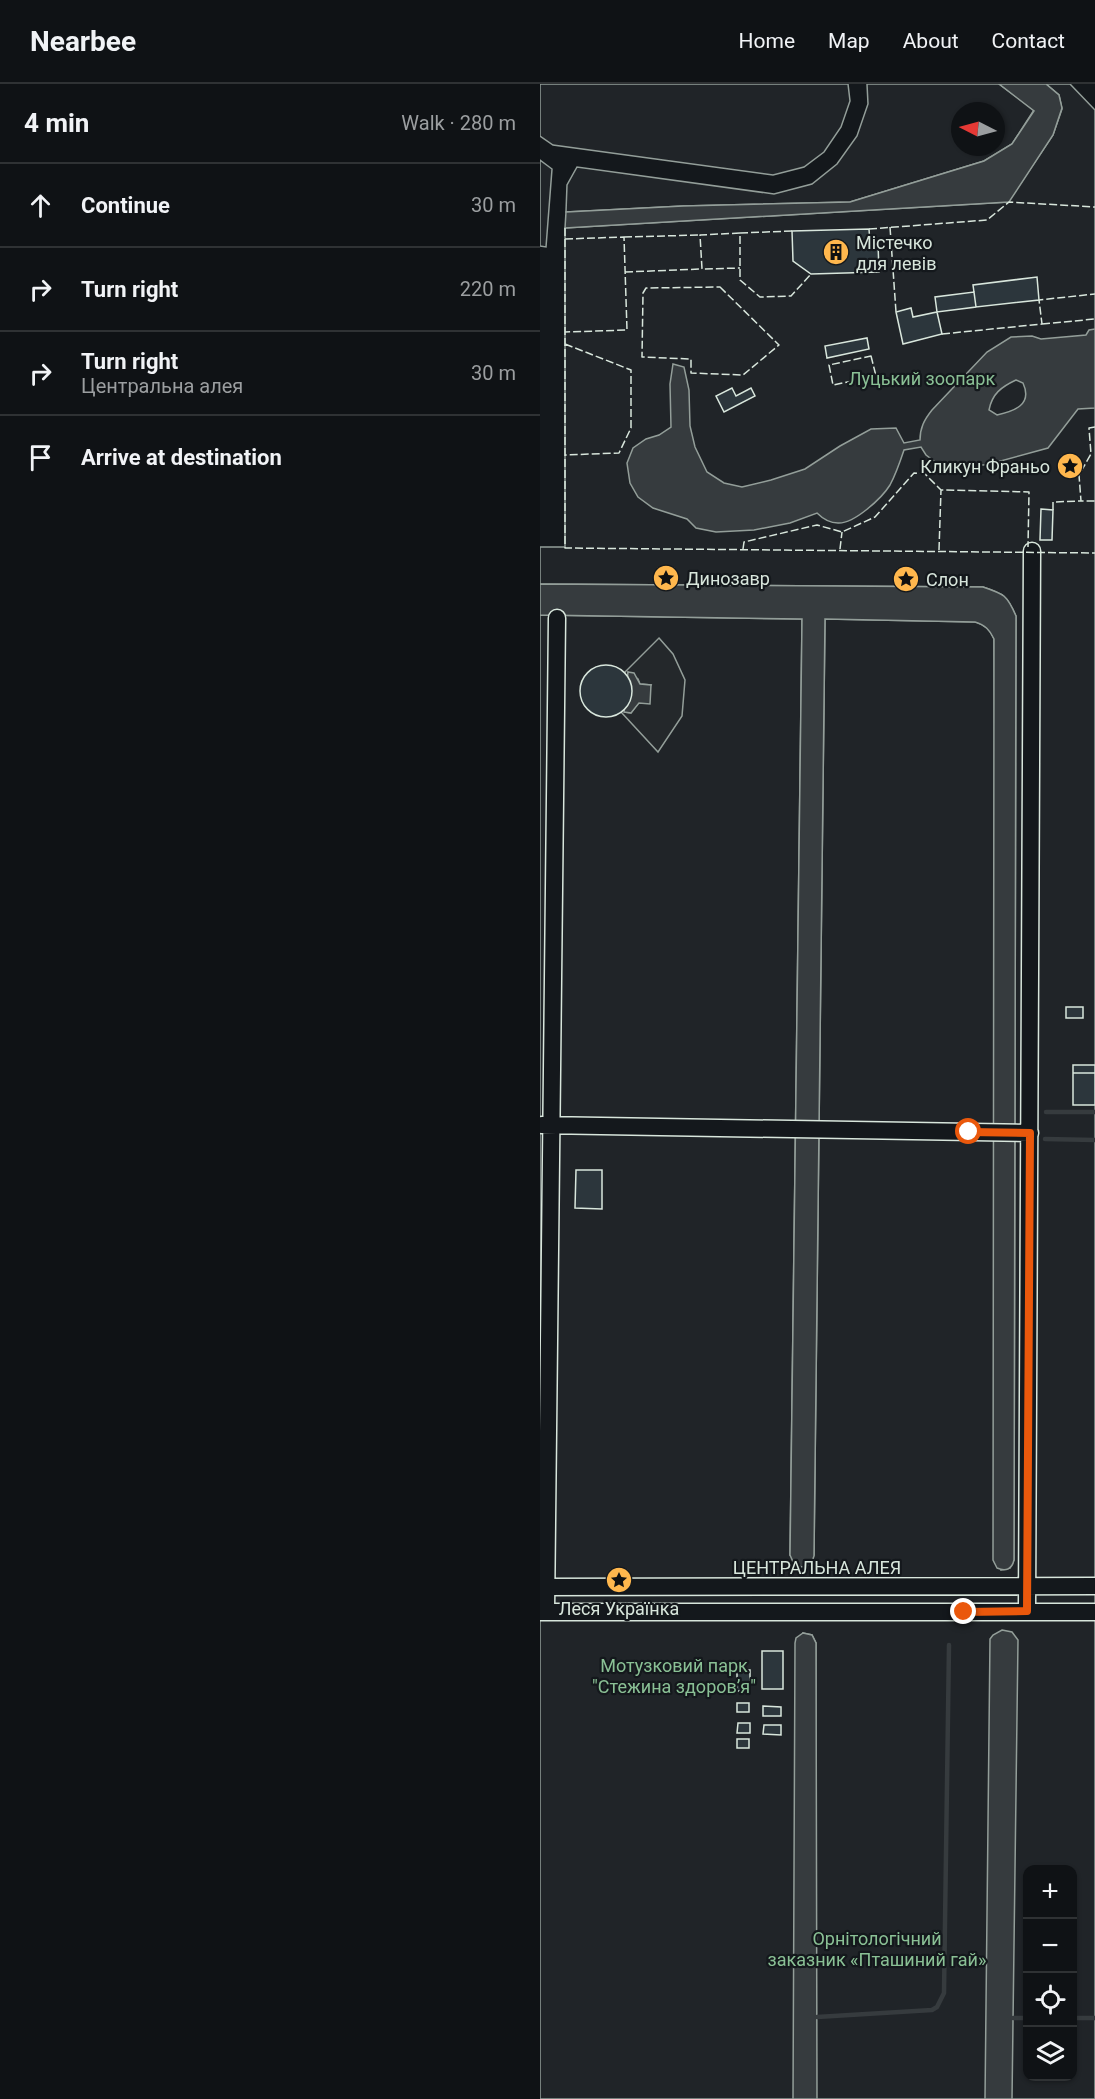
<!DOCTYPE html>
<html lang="en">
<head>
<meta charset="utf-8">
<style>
  body { margin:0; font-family:Roboto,sans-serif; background:#1d2022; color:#f1f3f6 }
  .controls { position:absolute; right:18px; bottom:18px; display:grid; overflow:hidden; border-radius:12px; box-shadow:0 2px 4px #0004 }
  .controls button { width:54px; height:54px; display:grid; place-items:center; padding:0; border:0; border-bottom:2px solid #2f3234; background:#0f1215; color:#f1f3f6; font:30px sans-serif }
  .compass { position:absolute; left:411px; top:18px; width:54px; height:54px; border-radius:50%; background:#0f1215; box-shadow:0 2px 4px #0004; rotate:276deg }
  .stop { position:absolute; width:18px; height:18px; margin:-14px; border:4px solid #ea580c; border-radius:50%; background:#fff }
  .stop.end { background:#ea580c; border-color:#fff; box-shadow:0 2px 6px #0008 }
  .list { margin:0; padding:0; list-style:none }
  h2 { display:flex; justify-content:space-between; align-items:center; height:78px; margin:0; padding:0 24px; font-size:26px }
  h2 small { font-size:20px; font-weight:400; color:#9b9ea0 }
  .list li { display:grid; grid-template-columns:39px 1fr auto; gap:18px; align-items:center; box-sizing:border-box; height:84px; padding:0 24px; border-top:2px solid #2f3234 }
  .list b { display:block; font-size:22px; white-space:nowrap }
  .list p { margin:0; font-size:20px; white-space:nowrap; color:#9b9ea0 }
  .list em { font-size:20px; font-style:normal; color:#9b9ea0 }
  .icon { flex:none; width:33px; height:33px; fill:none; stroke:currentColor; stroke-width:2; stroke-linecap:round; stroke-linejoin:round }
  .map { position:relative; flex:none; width:555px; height:2015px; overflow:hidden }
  header { display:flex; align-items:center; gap:36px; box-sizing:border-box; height:84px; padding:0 30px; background:#0f1215; border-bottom:2px solid #2f3234 }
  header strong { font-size:28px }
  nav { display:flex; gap:33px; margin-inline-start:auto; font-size:21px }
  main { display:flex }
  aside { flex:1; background:#0f1215 }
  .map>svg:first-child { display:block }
  .green { fill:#202428; stroke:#939e99; stroke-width:1.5; fill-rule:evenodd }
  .parking { fill:#24282b; stroke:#939e99; stroke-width:1.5; fill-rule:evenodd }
  .water { fill:#363b3e; stroke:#939e99; stroke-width:1.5; fill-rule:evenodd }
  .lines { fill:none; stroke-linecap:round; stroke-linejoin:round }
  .stream { stroke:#363b3e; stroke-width:4.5 }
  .building { fill:#2c363c; stroke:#d8e6dc; stroke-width:1.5 }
  .minor-casing { stroke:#d8e6dc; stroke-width:19 }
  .minor { stroke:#14181c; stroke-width:16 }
  .fence { stroke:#d8e6dc; stroke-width:1.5; stroke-dasharray:8 3; stroke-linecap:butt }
  .route { stroke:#ea580c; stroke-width:8 }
  .labels { text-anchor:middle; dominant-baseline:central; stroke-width:4.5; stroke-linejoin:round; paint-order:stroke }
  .poi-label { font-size:18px; fill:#d8e6dc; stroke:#14181c; text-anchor:start }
  .park-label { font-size:18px; fill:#8ac095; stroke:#14181c }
  .street-label { font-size:18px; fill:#d8e6dc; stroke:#14181c }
</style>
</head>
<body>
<header>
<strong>Nearbee</strong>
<nav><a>Home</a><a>Map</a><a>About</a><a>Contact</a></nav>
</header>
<main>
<aside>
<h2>4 min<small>Walk · 280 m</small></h2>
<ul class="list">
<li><svg class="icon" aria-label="ahead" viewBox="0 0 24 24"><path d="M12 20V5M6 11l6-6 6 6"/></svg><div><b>Continue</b></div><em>30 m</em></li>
<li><svg class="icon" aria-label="right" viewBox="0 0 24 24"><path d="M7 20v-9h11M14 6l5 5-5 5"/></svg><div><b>Turn right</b></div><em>220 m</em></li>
<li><svg class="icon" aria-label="right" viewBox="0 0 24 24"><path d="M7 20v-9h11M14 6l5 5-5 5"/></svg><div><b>Turn right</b><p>Центральна алея</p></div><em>30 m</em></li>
<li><svg class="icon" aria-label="arrive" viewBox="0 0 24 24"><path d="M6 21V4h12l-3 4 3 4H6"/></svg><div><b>Arrive at destination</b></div></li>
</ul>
</aside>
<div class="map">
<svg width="555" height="2015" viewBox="0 0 555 2015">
  <rect width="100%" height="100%" fill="#14181c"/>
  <path class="green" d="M0 0H308L310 17 301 43 284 68 264 83 233 91 13 61 0 52Z
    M327 0H459L494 26 472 60 444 77 310 118 143 122 26 128 27 101 37 83 234 110 272 100 297 80 317 52 328 20ZM420 27H456V63H420Z
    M506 0H530L555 26V2015H0V531L262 535 250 1471H274L285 535 436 538C445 541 450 545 454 555L461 1486 470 1484 474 1476 476 532C467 511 464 510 443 503L0 500V463H25V144L468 118 513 51 522 25 519 11ZM263 1549 272 1551 276 1559V1714ZM488 1786H532V1992H488Z
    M0 76 12 85 6 163 0 162Z"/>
  <path class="parking" d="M119 554 133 570 145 596 142 632 118 668 81 628 85 588ZM88 588 98 595 100 600 111 601 91 629 85 628Z"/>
  <path class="water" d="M459 0H506L519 11 522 24 513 51 469 118 25 144 26 128 143 122 310 118 444 77 472 60 494 27Z
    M555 245V324L538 325 508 364 446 381 398 380 386 371 381 363 364 366C360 378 356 390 350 401 342 414 314 440 298 439 290 439 282 434 277 429L250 439 214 446 176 448 156 444 147 435 113 424 98 413 90 399 87 379 93 364 106 355 119 351 131 343 130 300 133 280 144 283 149 306 150 342 155 363 167 388 184 399 202 403 231 396 265 385 300 362 331 345 356 344 364 359 380 356C380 344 384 336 392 326L447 268 471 253 492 252 501 255 546 251 549 246ZM476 296 483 299C493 321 474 327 457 331L449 326C452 310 461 303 476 296Z
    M0 500 443 503C464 510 467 511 476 532L474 1476C472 1485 466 1488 457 1484L453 1476 454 555C450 546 445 541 435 538L285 535 274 1472 271 1480 262 1483 254 1480 250 1471 262 535 0 531Z
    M88 588 94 589 100 600 111 601 110 620 99 619 91 629 84 628Z
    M462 1546 472 1548 478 1556 472 2015H445L450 1555 453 1551Z
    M263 1549 272 1551 276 1559 277 2015H253L255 1559 256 1554Z"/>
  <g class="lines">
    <path class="stream" d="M506 1028H555
      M505 1055 555 1056
      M277 1933 392 1926 397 1923 404 1909 409 1561
      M473 1934H488
      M532 1934H555"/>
  </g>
  <path class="building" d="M329 145 330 160 338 159 339 188 271 190 253 177 252 147Z
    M497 193 499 216 436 223 433 201Z
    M434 208 436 223 397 228 395 213Z
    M371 224 373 233 397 228 402 250 363 260 356 228Z
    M327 254 329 265 287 274 285 262Z
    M192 304 196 312 211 304 215 312 184 328 176 312Z
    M501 425 513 426 512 456H500Z
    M40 607a26 26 0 1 1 52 0a26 26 0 1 1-52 0Z
    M526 923H543V934H526Z
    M533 981H555V989H533Z
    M533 989H555V1021H533Z
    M36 1086H62V1125L35 1124Z
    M222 1567H243V1605H222Z
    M197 1586H210V1607H197Z
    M197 1619H209V1628H197Z
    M223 1622 241 1623V1632H223Z
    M198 1639H210V1649H197Z
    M224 1641H241V1651L223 1650Z
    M197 1655H209V1664H197Z"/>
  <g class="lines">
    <g class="minor-casing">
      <path id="minor" d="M2 1041 490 1049
        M0 1503 555 1502
        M487 1527 492 467
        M0 1528H555
        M6 1528 17 534"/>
    </g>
    <use href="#minor" class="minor"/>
    <path class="fence" d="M350 143 356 228
      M25 144V464L555 469
      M329 145 447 136 469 118 555 123
      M252 147 200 149V196L220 213 251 212 271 190
      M200 149 160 151 162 185 200 184
      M84 153 160 151
      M25 155 84 153 87 246 25 248
      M85 188 162 185
      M180 203 239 261 203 291 151 289V275L102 273 103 209 106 204Z
      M502 240 555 235
      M402 250 502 240 499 216 555 210
      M25 260 91 286V344L79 369 25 371
      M331 272 336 292 293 301 289 281Z
      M555 343 549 344 551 370 539 391 541 417H555
      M513 426V418L541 417
      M203 465 204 458 277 441 302 448 335 433 374 389 385 390 401 406 489 408 488 463
      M300 465 302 448
      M399 466 401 406"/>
  </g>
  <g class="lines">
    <path class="route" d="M424 1528 487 1527 490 1049 429 1048"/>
  </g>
  <defs>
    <g id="building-disc" transform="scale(1.35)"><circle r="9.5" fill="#ffb74d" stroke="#14181c"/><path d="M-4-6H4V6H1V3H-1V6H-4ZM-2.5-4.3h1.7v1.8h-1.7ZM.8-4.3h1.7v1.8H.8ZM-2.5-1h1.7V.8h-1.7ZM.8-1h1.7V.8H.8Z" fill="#111"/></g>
    <g id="sight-disc" transform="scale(1.35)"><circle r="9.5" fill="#ffb74d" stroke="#14181c"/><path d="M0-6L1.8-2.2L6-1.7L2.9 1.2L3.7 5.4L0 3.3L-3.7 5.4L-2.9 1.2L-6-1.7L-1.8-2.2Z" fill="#111"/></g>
  </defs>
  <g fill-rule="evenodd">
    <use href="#building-disc" x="296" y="168"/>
    <use href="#sight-disc" x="530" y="382"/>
    <use href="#sight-disc" x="126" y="494"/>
    <use href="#sight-disc" x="366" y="495"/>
    <use href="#sight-disc" x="79" y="1496"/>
  </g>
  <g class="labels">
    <g class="poi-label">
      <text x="316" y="158">Містечко<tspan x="316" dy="21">для левів</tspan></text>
      <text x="510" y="382" text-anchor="end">Кликун Франьо</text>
      <text x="146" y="494">Динозавр</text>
      <text x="386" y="495">Слон</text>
      <text x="79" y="1524" text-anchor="middle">Леся Українка</text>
    </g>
    <g class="park-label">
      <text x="382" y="294">Луцький зоопарк</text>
      <text x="134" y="1581">Мотузковий парк<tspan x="134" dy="21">"Стежина здоров’я"</tspan></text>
      <text x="337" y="1854">Орнітологічний<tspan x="337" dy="21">заказник «Пташиний гай»</tspan></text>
    </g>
    <g class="street-label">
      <text x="277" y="1483">ЦЕНТРАЛЬНА АЛЕЯ</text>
    </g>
  </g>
</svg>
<div class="controls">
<button>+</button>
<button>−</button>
<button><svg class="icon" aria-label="locate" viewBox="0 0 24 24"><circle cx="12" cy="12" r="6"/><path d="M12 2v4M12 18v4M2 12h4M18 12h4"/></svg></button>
<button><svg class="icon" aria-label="layers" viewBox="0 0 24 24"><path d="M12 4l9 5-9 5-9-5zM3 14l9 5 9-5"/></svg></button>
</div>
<svg class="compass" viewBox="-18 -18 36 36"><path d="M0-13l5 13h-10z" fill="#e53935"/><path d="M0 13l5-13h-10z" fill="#9b9ea0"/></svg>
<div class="stop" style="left:429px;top:1048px"></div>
<div class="stop end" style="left:424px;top:1528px"></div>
</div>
</main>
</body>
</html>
